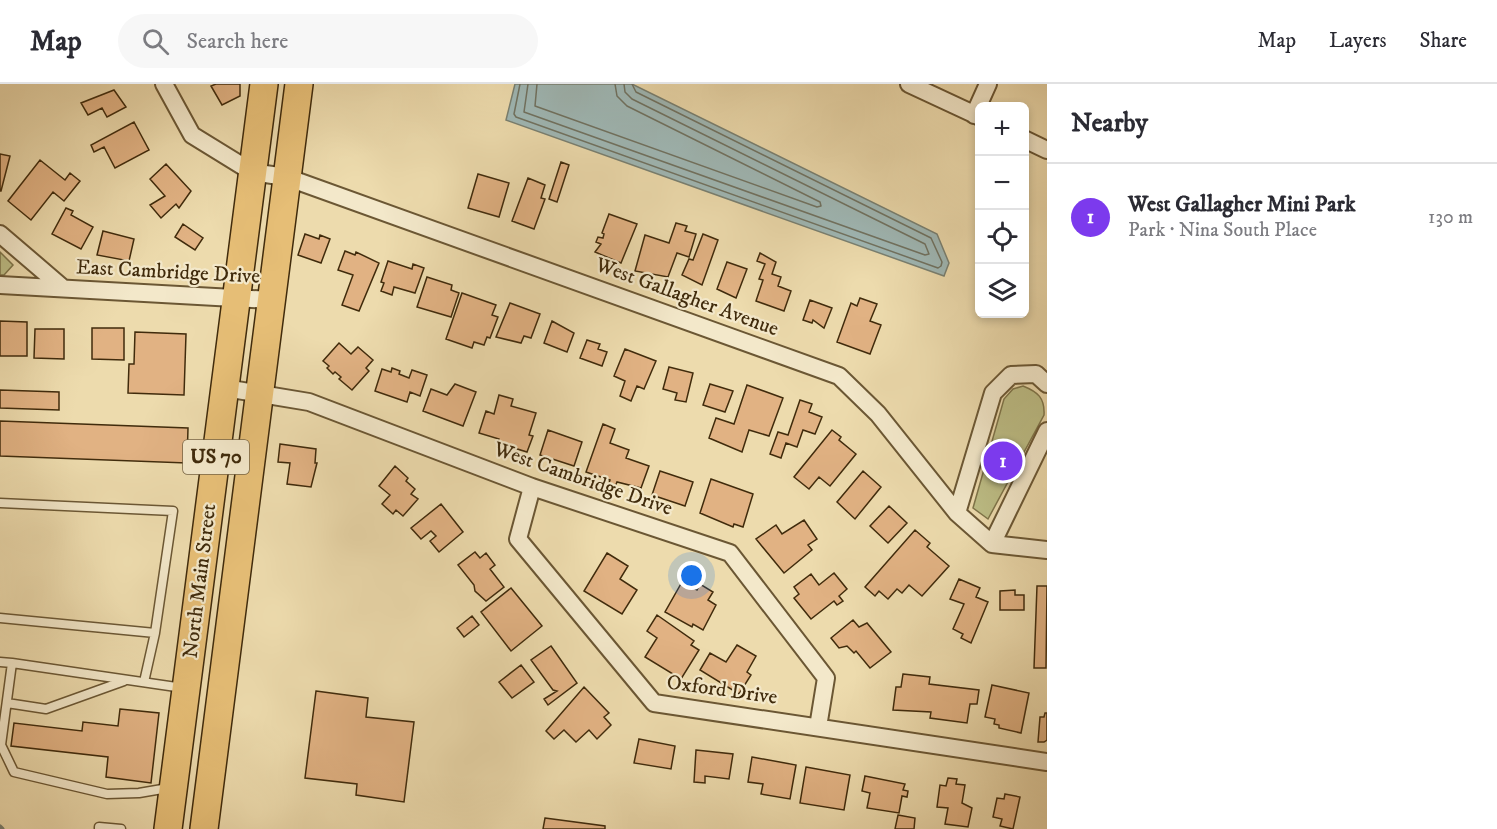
<!DOCTYPE html>
<html lang="en">
<head>
<meta charset="utf-8">
<style>
  body { margin:0; font-family:"IM FELL DW Pica",serif; background:#f7f7f7; color:#2b2b33 }
  .controls { position:absolute; right:18px; top:18px; display:grid; overflow:hidden; border-radius:9px; box-shadow:0 3px 9px #0003 }
  .controls button { width:54px; height:54px; display:grid; place-items:center; padding:0; border:0; border-bottom:2px solid #e1e1e2; background:#fff; color:#2b2b33; font:30px sans-serif }
  .you { position:absolute; left:692px; top:492px; width:21px; height:21px; margin:-15px; border:4px solid #fff; border-radius:50%; background:#1a73e8; box-shadow:0 0 0 9px #1a73e833 }
  .badge { display:grid; place-items:center; width:39px; height:39px; border-radius:50%; background:#7c3aed; color:#fff; font-size:20px; font-weight:700 }
  .pin { position:absolute; translate:-50% -50%; border:3px solid #fff; box-shadow:0 2px 6px #0006 }
  .list { margin:0; padding:0; list-style:none }
  h2 { display:flex; justify-content:space-between; align-items:center; height:78px; margin:0; padding:0 24px; font-size:26px }
  h2 small { font-size:20px; font-weight:400; color:#7c7c81 }
  .list li { display:grid; grid-template-columns:39px 1fr auto; gap:18px; align-items:center; box-sizing:border-box; height:108px; padding:0 24px; border-top:2px solid #e1e1e2 }
  .list b { display:block; font-size:22px; white-space:nowrap }
  .list p { margin:0; font-size:20px; white-space:nowrap; color:#7c7c81 }
  .list em { font-size:20px; font-style:normal; color:#7c7c81 }
  .icon { flex:none; width:33px; height:33px; fill:none; stroke:currentColor; stroke-width:2; stroke-linecap:round; stroke-linejoin:round }
  .map { position:relative; flex:none; width:1047px; height:745px; overflow:hidden }
  header { display:flex; align-items:center; gap:36px; box-sizing:border-box; height:84px; padding:0 30px; background:#fff; border-bottom:2px solid #e1e1e2 }
  header strong { font-size:28px }
  nav { display:flex; gap:33px; margin-inline-start:auto; font-size:21px }
  .search { width:420px; height:54px; background:#f7f7f7; display:flex; align-items:center; gap:15px; box-sizing:border-box; padding:0 21px; border-radius:33px; color:#7c7c81; font-size:22px }
  main { display:flex }
  aside { flex:1; background:#fff }
  .map>svg:first-child { display:block }
  .green { fill:#bdbe86; stroke:#7e7449; stroke-width:1.5 }
  .water { fill:#9fb8b6; stroke:#798072; stroke-width:1.5 }
  .lines { fill:none; stroke-linecap:round; stroke-linejoin:round }
  .shore { stroke:#707261; stroke-width:1.5 }
  .stream { stroke:#798072; stroke-width:5 }
  .building { fill:#e1b283; stroke:#402b0c; stroke-width:1.5 }
  .service-casing { stroke:#6b5734; stroke-width:11 }
  .minor-casing { stroke:#6b5734; stroke-width:20 }
  .primary-casing { stroke:#402b0c; stroke-width:30 }
  .service { stroke:#f3e8ca; stroke-width:8 }
  .minor { stroke:#f3e8ca; stroke-width:16 }
  .primary { stroke:#e6be76; stroke-width:27 }
  .labels { text-anchor:middle; dominant-baseline:central; stroke-width:4.5; stroke-linejoin:round; paint-order:stroke }
  .shield { fill:#f3e8ca; stroke:#766445; stroke-width:1.5 }
  .shield-label { font-size:20px; font-weight:bold; fill:#402b0c }
  .street-label { font-size:21px; fill:#402b0c; stroke:#f3e8ca }
</style>
</head>
<body>
<header>
<strong>Map</strong>
<div class="search"><svg class="icon" aria-label="search" viewBox="0 0 24 24"><circle cx="10" cy="10" r="6"/><path d="M15 15l6 6"/></svg>Search here</div>
<nav><a>Map</a><a>Layers</a><a>Share</a></nav>
</header>
<main>
<div class="map">
<svg width="1047" height="745" viewBox="0 0 1047 745">
  <rect width="100%" height="100%" fill="#eddbad"/>
  <filter id="stains"><feTurbulence type="fractalNoise" baseFrequency=".00333" numOctaves="4"/><feColorMatrix values="0 0 0 0 .2 0 0 0 0 .09 0 0 0 0 .02 0 0 0 .5 -.17"/></filter>
  <radialGradient id="worn" r=".72"><stop offset=".6" stop-color="#630" stop-opacity="0"/><stop offset="1" stop-color="#630" stop-opacity=".3"/></radialGradient>
  <path class="green" d="M0 168 13 181 4 191H0Z
    M1023 302C1038 308 1045 314 1044 331L988 435 973 424 1004 315 1013 305Z"/>
  <path class="water" d="M515 0H632L937 150 949 179 944 192 506 36Z"/>
  <g class="lines">
    <path class="shore" d="M520 0 514 30 516 33 938 184 941 182 942 178 931 154 636 8 632 0
      M528 0 524 28 925 171 929 170 925 160 632 15 625 8 624 0
      M537 0 535 22 817 123 821 122 820 118 627 22 617 12 615 0"/>
    <path class="stream" d="M0 743 2 745"/>
  </g>
  <path class="building" d="M216 0H240V12L222 21 211 2Z
    M114 6 126 23 107 33 102 24 88 31 81 19Z
    M134 38 149 66 115 84 104 63 94 68 91 61Z
    M0 70 10 72 1 107H0Z
    M40 76 65 96 70 89 80 97 64 117 53 108 31 136 8 117Z
    M561 78 569 81 557 118 549 115Z
    M166 80 191 107 179 124 176 120 161 134 150 121 165 112 150 95Z
    M478 90 509 99 499 133 468 124Z
    M528 94 545 101 541 114 545 115 534 145 512 137Z
    M66 124 73 127 71 131 93 143 81 165 52 150Z
    M609 130 637 140 621 179 595 168 601 160 596 158 598 153 603 154 604 150 602 149Z
    M676 139 687 142 685 147 696 150 689 173 677 169 668 193 635 187 645 151 669 159Z
    M183 140 203 154 195 166 175 153Z
    M103 147 134 155 129 177 97 171Z
    M305 150 319 155 320 151 330 155 321 179 298 171Z
    M703 150 718 156 702 201 682 191 689 175 693 176Z
    M345 167 355 171 356 168 379 179 359 227 342 221 353 191 338 186Z
    M760 169 776 178 772 190 781 193 778 202 791 207 784 227 756 217 763 196 759 195 765 180 757 177Z
    M388 177 412 185 413 180 424 184 415 209 394 203 392 211 381 207 384 199 381 198Z
    M727 178 747 185 736 214 717 205Z
    M427 193 452 201 451 206 459 209 451 233 417 223Z
    M462 209 496 221 492 231 498 233 490 254 487 253 484 261 474 258 472 264 446 255Z
    M860 214 877 220 870 237 881 241 870 270 837 258 851 219 857 222Z
    M810 216 832 224 824 244 813 236 812 239 803 236Z
    M510 219 540 230 531 254 524 252 521 259 496 253Z
    M0 237 27 238V272H0Z
    M552 237 574 249 567 268 544 259Z
    M92 244H124V276L92 275Z
    M35 245H64V275L34 274Z
    M135 248 186 250 184 311 128 309 129 280H134Z
    M587 256 600 260 598 265 607 268 602 282 580 274Z
    M339 259 351 270 358 263 373 276 366 284 369 287 352 306 339 295 341 293 335 288 333 290 327 284 329 282 323 277Z
    M625 265 656 277 644 305 637 302 631 317 620 312 625 297 614 292Z
    M669 283 693 289 686 318 675 316 677 309 663 305Z
    M392 284 400 287 399 290 409 294 412 286 427 291 420 312 410 308 407 318 375 307 382 285 391 288Z
    M455 300 476 308 463 342 423 327 431 305 447 311Z
    M710 300 733 307 725 328 703 321Z
    M747 301 783 314 769 352 749 346 742 368 709 354 716 334 734 340Z
    M0 306 59 308V326L0 324Z
    M499 311 513 315 511 322 536 329 529 351 533 352 527 368 498 359 499 355 479 349 486 327 494 330Z
    M800 316 812 320 809 328 822 333 815 350 803 346 797 363 786 359 781 374 770 370 778 348 788 351Z
    M0 337 188 344 187 379 0 372Z
    M603 340 615 345 610 359 629 366 626 374 649 382 641 404 617 398 613 408 607 405 610 396 586 388Z
    M548 346 582 358 574 382 540 371Z
    M832 346 841 353 839 356 856 370 830 402 819 393 809 405 794 393Z
    M280 360 316 365 315 379H317L311 403 287 400 290 379 278 378Z
    M395 382 408 394 406 397 415 405 411 410 418 415 403 432 396 426 393 430 382 420 390 411 379 402Z
    M660 387 693 398 685 422 652 411Z
    M863 387 881 403 855 435 837 418Z
    M711 395 753 410 743 443 734 440 733 443 700 429Z
    M441 420 463 448 439 468 430 457 436 452 431 447 421 455 411 444Z
    M889 422 907 439 888 459 870 442Z
    M804 436 817 455 808 461 812 466 784 489 756 455 776 441 782 450Z
    M915 446 930 459 927 463 949 482 922 512 909 501 902 509 897 505 888 515 879 507 875 512 865 503Z
    M475 468 480 474 486 469 495 481 490 485 504 503 486 517 475 507 474 501 458 481Z
    M607 469 628 482 620 495 637 506 622 530 584 507Z
    M834 489 847 505 839 512 843 517 837 521 834 517 811 535 794 514 799 510 794 503 811 490 819 501Z
    M959 495 980 504 976 513 988 518 971 559 961 554 963 550 953 545 964 520 950 515Z
    M682 498 697 506 700 500 713 508 708 516 716 521 703 546 693 540 692 543 665 528Z
    M1037 502H1047L1046 584H1034Z
    M511 504 542 542 511 567 481 528Z
    M1015 506V511H1024V526H1000V507Z
    M657 531 694 557 691 561 699 566 681 595 645 573 657 554 647 547Z
    M472 532 479 541 464 553 457 544Z
    M853 536 859 543 867 539 891 568 870 584 856 567 854 569 847 562 839 564 831 554Z
    M737 561 756 572 747 588 751 591 739 610 700 586 710 569 726 578Z
    M551 562 577 599 548 621 544 615 557 607 553 606 531 576Z
    M521 581 534 598 512 614 499 598Z
    M903 590 930 593 929 600 979 606 977 620H970L967 639 930 634 931 628 893 626 896 603H901Z
    M992 601 1029 609 1021 649 999 644V641L994 640 995 635 985 633Z
    M584 603 609 629 604 633 611 641 597 655 589 646 576 658 564 646 554 655 546 647Z
    M316 607 368 614 366 633 414 638 404 718 356 711 357 700 305 694Z
    M120 625 159 629 151 699 106 693 108 673 11 662 14 639 82 647 83 638 118 642Z
    M1045 629H1047V656L1044 658H1038L1040 633H1044Z
    M639 655 675 662 671 685 634 679Z
    M696 666 733 670 729 695 705 692V699L694 698Z
    M752 673 796 681 790 715 761 710 763 700 748 698Z
    M806 683 850 691 844 726 800 719Z
    M865 692 905 700 903 706 908 707 907 713 902 712 899 729 867 724 870 709 862 707Z
    M948 694 957 695 956 700 965 701 962 719 972 724 968 743 945 740 948 724 937 723 940 701 946 702Z
    M1005 710 1020 713 1013 745 1000 742 1002 735 993 733 997 714 1004 715Z
    M898 731 915 734 914 745H895Z
    M545 734 605 742V745H543Z"/>
  <g class="lines">
    <g class="service-casing">
      <path id="service" d="M0 419 173 427 155 549 144 598
        M0 534 155 549
        M0 578 12 579
        M7 619 46 625 124 597
        M168 704 139 709 107 710 14 688 1 661 12 579 183 604
        M99 745V743L121 745"/>
    </g>
    <g class="minor-casing">
      <path id="minor" d="M164 0 192 51 252 88 286 93 839 292 878 330 957 429 992 460 1047 466
        M909 0 980 33
        M974 31 988 0
        M1024 55 1047 66
        M0 150 63 204
        M0 201 271 216
        M225 304 309 318 532 403 730 469 826 594 818 643
        M532 403 518 455 654 619 1047 678
        M957 429 993 309 1011 291 1036 290 1047 300
        M992 460 1047 347"/>
    </g>
    <g class="primary-casing">
      <path id="primary" d="M168 745 264 0
        M204 745 299 0"/>
    </g>
    <use href="#service" class="service"/>
    <use href="#minor" class="minor"/>
    <use href="#primary" class="primary"/>
  </g>
  <g class="labels">
    <rect class="shield" x="183" y="356" width="66" height="34" rx="4.5"/>
    <g class="shield-label">
      <text x="216" y="373">US 70</text>
    </g>
    <g class="street-label">
      <text transform="translate(168 188) rotate(3)">East Cambridge Drive</text>
      <text transform="translate(687 213) rotate(20)">West Gallagher Avenue</text>
      <text transform="translate(583 395) rotate(19)">West Cambridge Drive</text>
      <text transform="translate(200 497) rotate(-83)">North Main Street</text>
      <text transform="translate(722 606) rotate(8)">Oxford Drive</text>
    </g>
  </g>
  <rect width="100%" height="100%" filter="url(#stains)"/>
  <rect width="100%" height="100%" fill="url(#worn)"/>
</svg>
<div class="controls">
<button>+</button>
<button>−</button>
<button><svg class="icon" aria-label="locate" viewBox="0 0 24 24"><circle cx="12" cy="12" r="6"/><path d="M12 2v4M12 18v4M2 12h4M18 12h4"/></svg></button>
<button><svg class="icon" aria-label="layers" viewBox="0 0 24 24"><path d="M12 4l9 5-9 5-9-5zM3 14l9 5 9-5"/></svg></button>
</div>
<div class="you"></div>
<div class="pin badge" style="left:1003px;top:377px">1</div>
</div>
<aside>
<h2>Nearby<small></small></h2>
<ul class="list">
<li><span class="badge">1</span><div><b>West Gallagher Mini Park</b><p>Park · Nina South Place</p></div><em>130 m</em></li>
</ul>
</aside>
</main>
</body>
</html>
